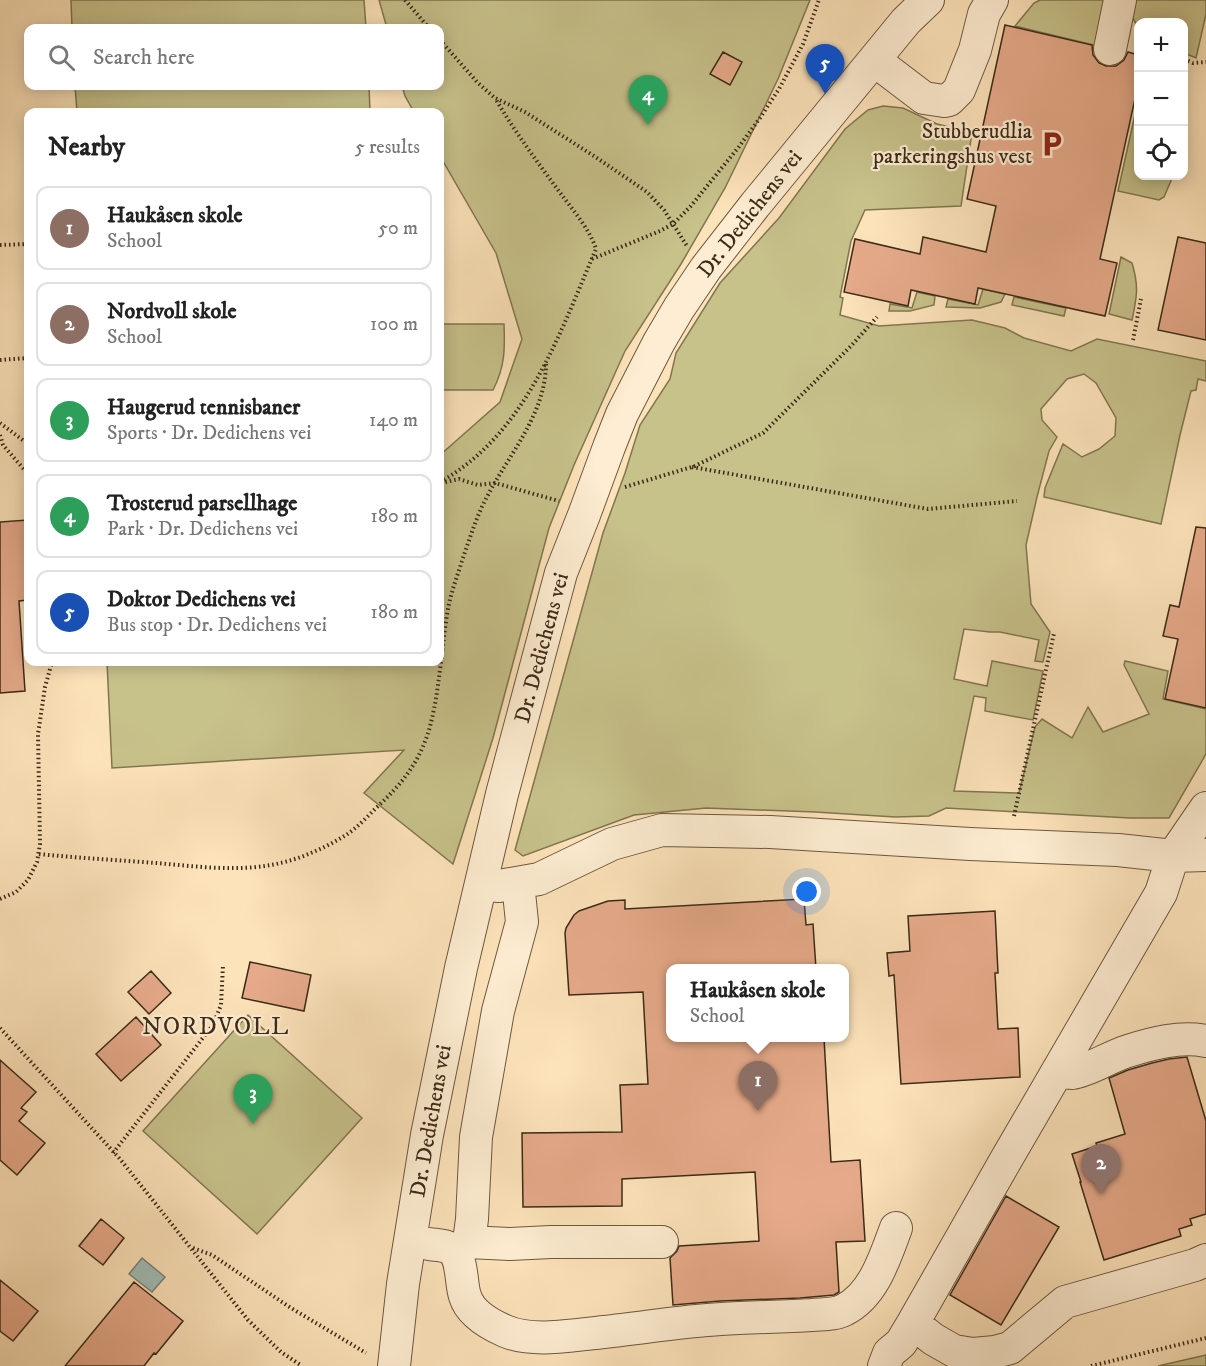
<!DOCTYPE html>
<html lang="en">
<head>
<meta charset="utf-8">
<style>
  body { margin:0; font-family:"IM FELL DW Pica",serif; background:#f6f6f6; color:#222 }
  .controls { position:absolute; right:18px; top:18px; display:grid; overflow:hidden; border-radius:12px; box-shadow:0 3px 15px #0003 }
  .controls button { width:54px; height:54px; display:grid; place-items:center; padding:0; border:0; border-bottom:2px solid #e0e0e0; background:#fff; color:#222; font:30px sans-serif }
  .you { position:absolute; left:807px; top:892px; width:21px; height:21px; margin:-15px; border:4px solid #fff; border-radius:50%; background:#1a73e8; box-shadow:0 0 0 9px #1a73e833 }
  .badge { display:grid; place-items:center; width:39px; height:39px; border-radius:50%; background:#8f2418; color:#fff; font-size:20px; font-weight:700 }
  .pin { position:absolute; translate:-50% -50px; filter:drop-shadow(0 2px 3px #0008) }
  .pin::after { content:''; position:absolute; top:32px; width:21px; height:18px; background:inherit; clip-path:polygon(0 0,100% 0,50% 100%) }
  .popup { position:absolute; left:666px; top:964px; width:183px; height:78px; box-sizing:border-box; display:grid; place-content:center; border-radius:12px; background:#fff; filter:drop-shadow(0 2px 4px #0005); font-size:20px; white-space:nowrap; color:#767676 }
  .popup b { font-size:22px; color:#222 }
  .popup::after { content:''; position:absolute; left:50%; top:100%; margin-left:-12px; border:12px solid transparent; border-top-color:#fff }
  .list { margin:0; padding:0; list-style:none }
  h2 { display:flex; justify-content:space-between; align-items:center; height:78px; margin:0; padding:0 24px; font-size:26px }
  h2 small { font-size:20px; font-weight:400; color:#767676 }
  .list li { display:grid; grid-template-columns:39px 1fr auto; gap:18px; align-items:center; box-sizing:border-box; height:84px; margin:0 12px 12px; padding:0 12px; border:2px solid #e0e0e0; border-radius:12px }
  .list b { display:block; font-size:22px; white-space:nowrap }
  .list p { margin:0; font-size:20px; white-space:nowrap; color:#767676 }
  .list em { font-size:20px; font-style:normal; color:#767676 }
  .icon { flex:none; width:33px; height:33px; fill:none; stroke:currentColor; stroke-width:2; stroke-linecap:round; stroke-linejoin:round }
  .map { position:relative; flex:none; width:1206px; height:1366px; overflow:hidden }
  .search { position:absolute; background:#fff; box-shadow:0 3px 15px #0003; left:24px; top:24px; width:420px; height:66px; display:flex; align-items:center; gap:15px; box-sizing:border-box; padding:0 21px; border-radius:12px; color:#767676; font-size:22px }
  .panel { position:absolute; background:#fff; box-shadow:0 3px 15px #0003; left:24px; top:108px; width:420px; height:558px; border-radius:12px }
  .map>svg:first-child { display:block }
  .green { fill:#c7c18a; stroke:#817651; stroke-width:1.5 }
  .water { fill:#a1bdb8; stroke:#788278; stroke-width:1.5 }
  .building { fill:#e6aa8a; stroke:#3b2a18; stroke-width:1.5 }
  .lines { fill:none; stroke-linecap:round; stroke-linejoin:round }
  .minor-casing { stroke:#6c5840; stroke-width:34 }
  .path { stroke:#3b2a18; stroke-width:4; stroke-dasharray:1.5 3; stroke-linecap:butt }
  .minor { stroke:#feedd2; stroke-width:32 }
  .labels { text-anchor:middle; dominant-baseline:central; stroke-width:4.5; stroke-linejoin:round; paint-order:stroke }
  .poi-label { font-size:22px; fill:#3b2a18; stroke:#feedd2; text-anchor:end }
  .street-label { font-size:22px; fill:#3b2a18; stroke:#feedd2 }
  .neighbourhood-label { font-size:24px; letter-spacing:1.5px; fill:#3b2a18; stroke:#feedd2 }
</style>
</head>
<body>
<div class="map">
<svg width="1206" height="1366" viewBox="0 0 1206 1366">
  <rect width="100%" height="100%" fill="#fde3ba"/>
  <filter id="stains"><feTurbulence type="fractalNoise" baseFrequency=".00333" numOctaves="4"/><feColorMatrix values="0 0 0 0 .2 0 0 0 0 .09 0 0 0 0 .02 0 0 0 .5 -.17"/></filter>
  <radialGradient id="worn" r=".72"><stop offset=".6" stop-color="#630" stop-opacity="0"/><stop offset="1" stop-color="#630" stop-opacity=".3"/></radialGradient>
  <path class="green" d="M71 0H364L366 28H72Z
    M379 0H810L778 79 725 188 681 264 625 351 574 465 549 528 493 738 453 864 364 793 404 750 112 768 107 662H440V455L500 402 522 339 496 253 440 156V112H414L405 96 402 86H440V28H387Z
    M1040 0H1108L1102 47 1015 26 1034 3Z
    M1134 0H1206V14L1196 58 1184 53V22H1138V27L1132 17Z
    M75 86H369L370 112H77Z
    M1138 101V176H1173L1164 197 1159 200 1118 191Z
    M883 106 903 108 937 124 972 132 961 206 865 210 851 241 840 297 843 298 840 315 879 326 972 320 1005 328 1024 338 1071 351 1097 339 1206 361V381L1198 379 1196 390 1191 391 1180 435 1161 524 1044 497 1045 488 1063 444 1082 457 1099 449 1115 436 1116 418 1096 383 1084 374 1067 379 1041 409 1042 420 1057 437 1049 451 1037 497 1026 545 1031 604 1050 632 1043 662 1035 661 1039 640 1000 632H990L964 629 954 679 987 686 992 661 1043 671 1033 720 985 711 986 698 974 696 954 791 1019 793 1035 727 1042 719 1072 738 1088 707 1103 732 1149 714 1124 665 1125 661 1168 671 1163 699 1206 709V754L1169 818H1130L946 808 929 816 895 817 815 812 706 808 634 815 523 856 515 850 603 533 625 473 640 425 670 379 676 353 720 283 779 218 845 129 868 110Z
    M1121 257 1132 263C1139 286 1137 297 1132 320L1109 314Z
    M983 289 1005 294 1001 302 980 308 946 307 948 299 978 305Z
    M917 292 935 296 934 305 910 311H889L890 304 912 308Z
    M1014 297 1066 308 1064 316 1012 305Z
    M440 324H504C505 349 505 367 493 390H440Z
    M248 1015 362 1118 257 1234 143 1131Z
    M1206 1355V1366H1158Z"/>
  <path class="water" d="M142 1258 165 1277 152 1292 129 1274Z"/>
  <path class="building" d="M1005 25 1092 45 1093 55 1099 63 1106 66H1116L1124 60 1128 52 1138 55V85L1100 259 1117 263 1105 316 978 288 975 304 911 290 908 306 844 292 855 239 920 254 923 237 986 252 996 206 967 199Z
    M723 52 742 62 730 85 710 74Z
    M1178 237 1206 243V340L1158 330Z
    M28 520V600L19 601 25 691 0 693V522Z
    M1196 527 1206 528V708L1165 699 1178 639 1163 636 1170 605 1179 607Z
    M804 899 806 925 813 924 816 969H671V1038H824L831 1162 860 1160 865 1241 836 1242 839 1292 834 1295 800 1298 720 1301 673 1305 670 1258 677 1251 679 1246 759 1241 755 1172 622 1179V1206L523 1207 522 1133 622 1132 620 1085 648 1084 643 992 569 995 565 933 566 928 574 915 579 911 608 901 625 900V909Z
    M995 911 998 973H995L998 1029 1018 1028 1020 1077 901 1084 894 975 889 976 887 953 910 951 908 916Z
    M250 962 311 975 304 1011 242 998Z
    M151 971 171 993 149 1014 128 992Z
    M136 1017 161 1045 121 1081 96 1054Z
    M1187 1057 1206 1121V1214L1190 1219 1192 1225 1179 1229 1181 1236 1104 1260 1080 1182H1081L1072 1154 1097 1146 1096 1143 1125 1134 1109 1078 1128 1070 1152 1063 1169 1059Z
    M0 1060 36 1092 21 1108 27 1112 19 1121 45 1143 17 1175 0 1160Z
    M1006 1196 1059 1227 1001 1325 950 1295Z
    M101 1219 124 1238 103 1265 79 1246Z
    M0 1280 38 1311 13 1341 0 1331Z
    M134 1282 183 1321 156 1354 154 1353 144 1366H65Z"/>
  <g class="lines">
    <g class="minor-casing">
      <path id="minor" d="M1110 49 1120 0
        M874 60 924 98 944 101 949 100 959 90 975 50 984 14 992 0
        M481 884 499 886 539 879 612 844 662 830 770 832 970 844 1118 850 1173 856 1206 855
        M1058 1070C1063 1071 1067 1073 1072 1073 1088 1071 1111 1056 1128 1051 1153 1043 1180 1036 1206 1041
        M468 1242 470 1234 472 1219 476 1137 498 1011 522 922 518 883
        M429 1244C435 1245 442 1245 447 1247 464 1253 460 1282 465 1296 470 1313 489 1324 505 1331 532 1343 575 1335 604 1332 643 1328 682 1321 721 1319 752 1317 782 1317 812 1315 822 1314 835 1315 844 1310 874 1295 885 1257 896 1228
        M455 1251 468 1242 510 1244 551 1242H662
        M913 1323 933 1339 954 1351 973 1354 995 1352 1010 1348 1065 1302 1195 1265 1206 1260
        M394 1366 403 1284 427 1135 461 968 502 794 561 573 584 515 609 447 622 414 659 342 679 308 706 268 755 205 906 21 928 0
        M884 1366 889 1353 901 1343 913 1323 1007 1158 1161 893 1173 856 1206 808"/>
    </g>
    <path class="path" d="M405 0 429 28
      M440 40 477 82 495 98 525 112 594 156 647 192 664 210 687 246
      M1184 59 1193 63 1206 62
      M0 245 28 244
      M592 259 660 231 673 224 690 207 738 148 760 118 779 89 803 44 819 0
      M1133 340 1141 299
      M0 360 28 358
      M0 423 28 444
      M0 435 3 445 28 474
      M692 467 928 509 1017 501
      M440 482C526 434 559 335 596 249 590 230 573 210 561 194 538 163 515 132 495 98
      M441 483 459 479 478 485 495 483 559 501
      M625 487 695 466 763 433 851 346 877 317
      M1014 816 1054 633
      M39 854C78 858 117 860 156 863 192 866 230 871 265 866 293 862 322 850 346 835 357 828 367 817 376 808 401 785 419 763 429 730 440 691 441 649 448 609 451 592 457 577 462 561 470 538 477 514 489 493 511 452 547 411 546 361
      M0 899 16 892 28 880 37 862 40 844 38 734 45 687 52 662
      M0 1028 120 1159 248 1320 281 1352 302 1366
      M113 1153 213 1025 221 1005 223 965
      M193 1248 212 1255 291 1308 366 1353
      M1091 1366 1206 1338"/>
    <use href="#minor" class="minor"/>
  </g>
  <defs>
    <g id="parking-bare" transform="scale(2.07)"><path d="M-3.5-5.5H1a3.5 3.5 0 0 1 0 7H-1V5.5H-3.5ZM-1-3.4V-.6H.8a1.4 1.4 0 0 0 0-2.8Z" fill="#8f2418" stroke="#feedd2" stroke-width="2.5" paint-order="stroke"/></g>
  </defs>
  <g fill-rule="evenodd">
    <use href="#parking-bare" x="1052" y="144"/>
  </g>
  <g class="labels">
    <g class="poi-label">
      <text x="1032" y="131">Stubberudlia<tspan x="1032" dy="25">parkeringshus vest</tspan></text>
    </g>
    <g class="street-label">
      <text transform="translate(750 214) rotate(-52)">Dr. Dedichens vei</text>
      <text transform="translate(542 648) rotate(-75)">Dr. Dedichens vei</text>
      <text transform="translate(431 1121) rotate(-80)">Dr. Dedichens vei</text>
    </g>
    <g class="neighbourhood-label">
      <text x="216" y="1027">NORDVOLL</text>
    </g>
  </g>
  <rect width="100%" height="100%" filter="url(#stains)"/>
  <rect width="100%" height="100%" fill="url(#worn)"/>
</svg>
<div class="controls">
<button>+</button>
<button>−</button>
<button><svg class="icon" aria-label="locate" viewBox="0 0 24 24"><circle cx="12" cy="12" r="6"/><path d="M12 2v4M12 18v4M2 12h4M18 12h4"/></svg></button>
</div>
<div class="you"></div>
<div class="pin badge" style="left:758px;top:1111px;background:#8d6e63">1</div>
<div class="popup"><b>Haukåsen skole</b>School</div>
<div class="pin badge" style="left:1101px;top:1194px;background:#8d6e63">2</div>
<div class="pin badge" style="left:253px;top:1124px;background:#2e9e5b">3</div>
<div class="pin badge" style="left:648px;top:125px;background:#2e9e5b">4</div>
<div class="pin badge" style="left:825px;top:94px;background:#1a4fb4">5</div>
<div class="search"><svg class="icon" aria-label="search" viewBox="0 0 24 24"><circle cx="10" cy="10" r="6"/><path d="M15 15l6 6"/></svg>Search here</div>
<section class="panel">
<h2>Nearby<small>5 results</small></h2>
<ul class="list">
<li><span class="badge" style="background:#8d6e63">1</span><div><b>Haukåsen skole</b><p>School</p></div><em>50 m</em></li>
<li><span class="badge" style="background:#8d6e63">2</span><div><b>Nordvoll skole</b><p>School</p></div><em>100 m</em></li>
<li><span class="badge" style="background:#2e9e5b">3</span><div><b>Haugerud tennisbaner</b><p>Sports · Dr. Dedichens vei</p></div><em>140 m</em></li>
<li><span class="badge" style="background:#2e9e5b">4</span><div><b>Trosterud parsellhage</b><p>Park · Dr. Dedichens vei</p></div><em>180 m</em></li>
<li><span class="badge" style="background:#1a4fb4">5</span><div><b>Doktor Dedichens vei</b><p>Bus stop · Dr. Dedichens vei</p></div><em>180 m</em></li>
</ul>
</section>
</div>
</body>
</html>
